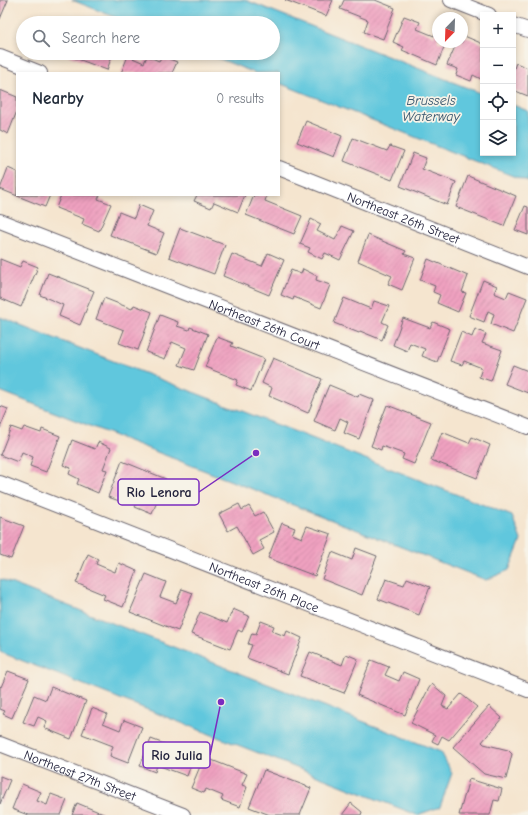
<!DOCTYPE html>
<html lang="en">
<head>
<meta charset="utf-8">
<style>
  body { margin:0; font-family:"Comic Neue",sans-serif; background:#f2f2f3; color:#1f2937 }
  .controls { position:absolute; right:12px; top:12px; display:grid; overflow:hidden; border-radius:0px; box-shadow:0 2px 6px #0003 }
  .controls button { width:36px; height:36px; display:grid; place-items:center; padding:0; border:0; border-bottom:1px solid #e0e1e3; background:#fff; color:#1f2937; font:20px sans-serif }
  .compass { position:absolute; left:432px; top:12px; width:36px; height:36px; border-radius:50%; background:#fff; box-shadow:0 2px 6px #0003; rotate:203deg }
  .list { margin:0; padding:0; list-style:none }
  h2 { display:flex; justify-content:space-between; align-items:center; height:52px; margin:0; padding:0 16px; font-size:17px }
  h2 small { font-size:13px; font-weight:400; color:#747a83 }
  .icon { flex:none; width:22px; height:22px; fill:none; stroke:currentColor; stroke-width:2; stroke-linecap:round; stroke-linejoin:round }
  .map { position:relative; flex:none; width:528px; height:815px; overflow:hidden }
  .search { position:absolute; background:#fff; box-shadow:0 2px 6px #0003; left:16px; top:16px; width:264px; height:44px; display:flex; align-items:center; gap:10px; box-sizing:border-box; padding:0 14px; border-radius:22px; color:#747a83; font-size:15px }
  .panel { position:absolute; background:#fff; box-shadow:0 2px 6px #0003; left:16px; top:72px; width:264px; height:124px; border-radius:0px }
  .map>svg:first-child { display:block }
  .water { fill:#60c7dd; stroke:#41748c }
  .building { fill:url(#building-hatch) }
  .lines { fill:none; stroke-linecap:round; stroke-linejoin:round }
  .minor-casing { stroke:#6c666f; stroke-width:16 }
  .minor { stroke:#fff; stroke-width:14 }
  .labels { text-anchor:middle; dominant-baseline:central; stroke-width:3.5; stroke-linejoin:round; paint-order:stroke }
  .street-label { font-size:13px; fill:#22223b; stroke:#f7f3e8 }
  .water-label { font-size:14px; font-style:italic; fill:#35546c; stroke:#f7f3e8 }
  .leader { fill:none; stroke:#7b2cbf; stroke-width:1.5 }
  .callout-dot { fill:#7b2cbf; stroke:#f7f3e8; stroke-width:1.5 }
  .callout { fill:#f7f3e8; stroke:#7b2cbf; stroke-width:1.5 }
  .callout-label { font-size:14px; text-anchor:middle; font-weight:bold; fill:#22223b }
</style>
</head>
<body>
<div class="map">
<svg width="528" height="815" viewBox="0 0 528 815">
  <defs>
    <pattern id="building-hatch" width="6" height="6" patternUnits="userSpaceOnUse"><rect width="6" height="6" fill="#efa1c0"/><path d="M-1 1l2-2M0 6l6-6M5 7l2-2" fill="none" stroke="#cd8aa6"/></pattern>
  </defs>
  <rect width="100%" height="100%" fill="#f7f3e8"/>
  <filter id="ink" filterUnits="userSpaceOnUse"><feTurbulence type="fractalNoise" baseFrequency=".025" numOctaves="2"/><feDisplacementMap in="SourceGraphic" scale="8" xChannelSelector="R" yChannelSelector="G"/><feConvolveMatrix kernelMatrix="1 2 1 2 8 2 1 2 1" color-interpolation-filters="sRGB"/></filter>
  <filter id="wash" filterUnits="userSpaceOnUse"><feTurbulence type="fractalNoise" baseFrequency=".012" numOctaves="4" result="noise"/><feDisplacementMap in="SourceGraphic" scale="16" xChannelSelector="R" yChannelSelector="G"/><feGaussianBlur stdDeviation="0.9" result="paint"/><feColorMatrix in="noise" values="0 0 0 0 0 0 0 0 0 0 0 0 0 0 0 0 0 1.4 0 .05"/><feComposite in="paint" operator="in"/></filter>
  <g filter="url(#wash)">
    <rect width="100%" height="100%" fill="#f5e5cf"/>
    <path class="water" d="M72 0H245L483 94V153H513V105L528 111V182L279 83V73H255L205 53H273V23H130Z
      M0 317 512 516 521 540 509 570 486 580 0 391Z
      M0 579 441 752 452 773 440 807 417 815 0 652Z"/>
    <g id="blocks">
      <path class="building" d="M0 0H8L0 19Z
        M285 0H333L326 16Z
        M344 0H375L395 8 383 39 364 32 368 20 340 9Z
        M404 16 420 22 417 29 434 36 438 25V42H446L437 65 402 50 404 47 393 42Z
        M462 35 483 44V80L473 75 471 81 456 75 458 69 447 65 457 42H462Z
        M62 53H113L107 70Z
        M128 56 144 63 147 56 159 61 162 56 177 62 172 73H121Z
        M516 63 528 68V96L513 90V71Z
        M0 90 17 97V111L8 134 0 130Z
        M306 121 342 136 334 157 297 142Z
        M353 138 387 151 390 146 404 151 392 180 344 161Z
        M413 153 426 158 422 169 456 182 447 205 400 186Z
        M8 168 17 172V195H50L45 207 0 189Z
        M468 176 516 196 504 226 456 207Z
        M61 195H100L98 199 111 204 99 231 82 224 84 219 56 208Z
        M197 195H245L238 212 214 202 211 208 194 201Z
        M254 195H267L265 201 302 216 294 234 246 215Z
        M139 205 153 211 147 226 164 233 156 253 110 235 119 212 134 218Z
        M525 206 528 207V235L515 230Z
        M311 219 321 224 317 231 335 240 342 226 354 231 340 260 325 253 322 259 308 252 310 248 300 244Z
        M180 228 225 245 214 274 169 257Z
        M368 235 406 251 404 254 415 258 402 290 388 284 392 276 358 261Z
        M268 253 284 260 269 295 223 276 232 254 262 266Z
        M0 259 20 267 23 261 38 267 21 307 0 298Z
        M428 259 468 276 462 292 466 293 458 312 437 303 440 295 433 292 435 286 420 280Z
        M303 269 317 276 316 280 330 285 321 308 294 297 293 300 281 295 291 270 301 274Z
        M48 273 94 291 80 325 59 316 63 305 40 295Z
        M483 280 497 286 494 293 506 298 509 291 527 298 513 333 491 324 494 314 488 311 484 322 469 316Z
        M104 298 132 309 134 305 152 312 138 350 119 343 124 330 96 319Z
        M344 298 371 309 374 301 389 306 382 322 388 325 382 340 360 331 359 333 334 323Z
        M160 315 178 322 177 326 189 330 190 327 208 334 194 370 179 365 186 348 172 342 165 359 146 352Z
        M403 318 430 328 433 322 450 329 437 362 422 356 425 349 410 343 407 351 393 345Z
        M475 329 486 334 482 343 502 350 491 381 479 377 482 368 464 361 462 365 450 361 461 332 472 337Z
        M217 337 233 343 231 346 264 359 251 391 236 385 238 380 205 367Z
        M273 358 322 379 308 413 269 396 272 388 262 383Z
        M513 365 528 371V393L505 384Z
        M329 385 358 397 359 394 374 400 359 439 344 433 348 422 340 418 335 430 314 421Z
        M387 405 431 422 414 464 402 459 404 454 382 446 381 450 371 446Z
        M0 406 8 409 0 428Z
        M11 427 22 431 24 427 41 433 42 429 60 436 46 472 30 466 33 457 22 452 18 462 0 455Z
        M442 432 469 443 472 437 490 445 477 478 431 460Z
        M72 440 95 449 98 442 111 448 103 469 107 470 98 493 77 484 79 479 69 474 71 468 63 465Z
        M122 461 166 479 152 514 135 507 139 499 128 494 125 503 108 497Z
        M239 504 242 510 249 506 255 516 263 512 274 532 259 540 264 549 253 555 237 526 228 531 219 514Z
        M0 517 24 526 11 559 0 555Z
        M282 523 295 528 292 534 302 538 307 526 331 534 315 576 268 558Z
        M356 548 377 556 362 595 322 579 332 552 352 560Z
        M88 554 98 559 96 564 115 572 119 563 137 571 123 607 103 599 105 595 76 583Z
        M146 574 166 582 160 597 176 603 182 589 193 593 178 631 130 612Z
        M407 578 430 587 419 615 378 599 386 579 404 585Z
        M233 609 249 616 242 632 238 630 230 649 191 634 200 612 227 623Z
        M261 621 274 626 272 631 285 636 287 631 302 638 288 674 247 658 252 645 248 644 252 633 256 634Z
        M310 652 342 665 346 654 358 659 344 693 300 676Z
        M371 660 389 667 385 675 399 681 403 672 419 679 405 715 357 695Z
        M8 671 29 679 12 718 3 714 5 711 0 709V686L1 687Z
        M432 684 446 696 442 706 448 709 461 694 477 707 449 740 442 736 438 744 432 741 435 735 411 723 429 688Z
        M51 687 86 701 71 739 44 728 47 721 38 717 34 726 23 722 34 695 46 700Z
        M489 706 502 718 482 742 484 744 508 750 512 754 506 779 484 774 453 747Z
        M92 708 107 714 103 723 120 730 124 720 142 727 128 763 110 756 113 746 82 734Z
        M151 739 172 747 173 745 195 754 187 776 157 765 155 772 140 766Z
        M204 757 247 774 242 785 247 787 240 807 221 800 223 796 206 789 204 793 191 788Z
        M264 770 311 788 300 815H270L249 807Z
        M0 776 10 780 0 804Z
        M469 779 502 789 499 801 494 800 490 815H459Z
        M22 784 41 792 37 801 47 805 51 794 67 800 61 815H28L12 809Z
        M77 803 106 815H72Z
        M351 803 362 812 361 815H342Z"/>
    </g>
  </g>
  <g filter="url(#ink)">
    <use href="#blocks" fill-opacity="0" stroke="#6c666f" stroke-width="1"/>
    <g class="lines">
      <g class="minor-casing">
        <g id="minor">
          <path d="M451 0 489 15"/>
          <path d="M513 25 528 30"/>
          <path d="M0 57 40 73"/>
          <path id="s1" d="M279 168 528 267"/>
          <path id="s2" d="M0 221 528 427"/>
          <path id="s3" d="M0 483 528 690"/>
          <path id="s4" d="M0 744 183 815"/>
        </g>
      </g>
      <use href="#minor" class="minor"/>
    </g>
  </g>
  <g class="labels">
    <g class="street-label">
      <text stroke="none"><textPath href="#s1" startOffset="134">Northeast 26th Street</textPath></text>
      <text stroke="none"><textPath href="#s2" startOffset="284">Northeast 26th Court</textPath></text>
      <text stroke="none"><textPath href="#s3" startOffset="284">Northeast 26th Place</textPath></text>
      <text stroke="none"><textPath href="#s4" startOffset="86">Northeast 27th Street</textPath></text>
    </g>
    <g class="water-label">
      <text x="431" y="100">Brussels<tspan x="431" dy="16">Waterway</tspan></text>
    </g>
  </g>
  <path class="leader" d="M256 453L199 492M221 702L210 755"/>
  <g class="callout-dot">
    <circle cx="256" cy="453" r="4"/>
    <circle cx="221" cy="702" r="4"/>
  </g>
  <g class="callout">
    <rect x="118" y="479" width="81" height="26" rx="4"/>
    <rect x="143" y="742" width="67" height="26" rx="4"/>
  </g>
  <g class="callout-label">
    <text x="159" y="497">Rio Lenora</text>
    <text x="177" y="760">Rio Julia</text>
  </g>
</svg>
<div class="controls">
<button>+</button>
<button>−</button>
<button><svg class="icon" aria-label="locate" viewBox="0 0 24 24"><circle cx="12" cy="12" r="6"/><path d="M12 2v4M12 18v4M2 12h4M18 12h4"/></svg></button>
<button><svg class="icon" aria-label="layers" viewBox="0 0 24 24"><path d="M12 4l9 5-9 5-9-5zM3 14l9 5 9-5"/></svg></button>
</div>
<svg class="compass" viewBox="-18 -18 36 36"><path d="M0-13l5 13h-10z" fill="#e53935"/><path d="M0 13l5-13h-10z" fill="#747a83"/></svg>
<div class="search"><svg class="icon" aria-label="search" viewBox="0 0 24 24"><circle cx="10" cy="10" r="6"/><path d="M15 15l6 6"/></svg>Search here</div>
<section class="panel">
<h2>Nearby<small>0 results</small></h2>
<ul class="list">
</ul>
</section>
</div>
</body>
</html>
